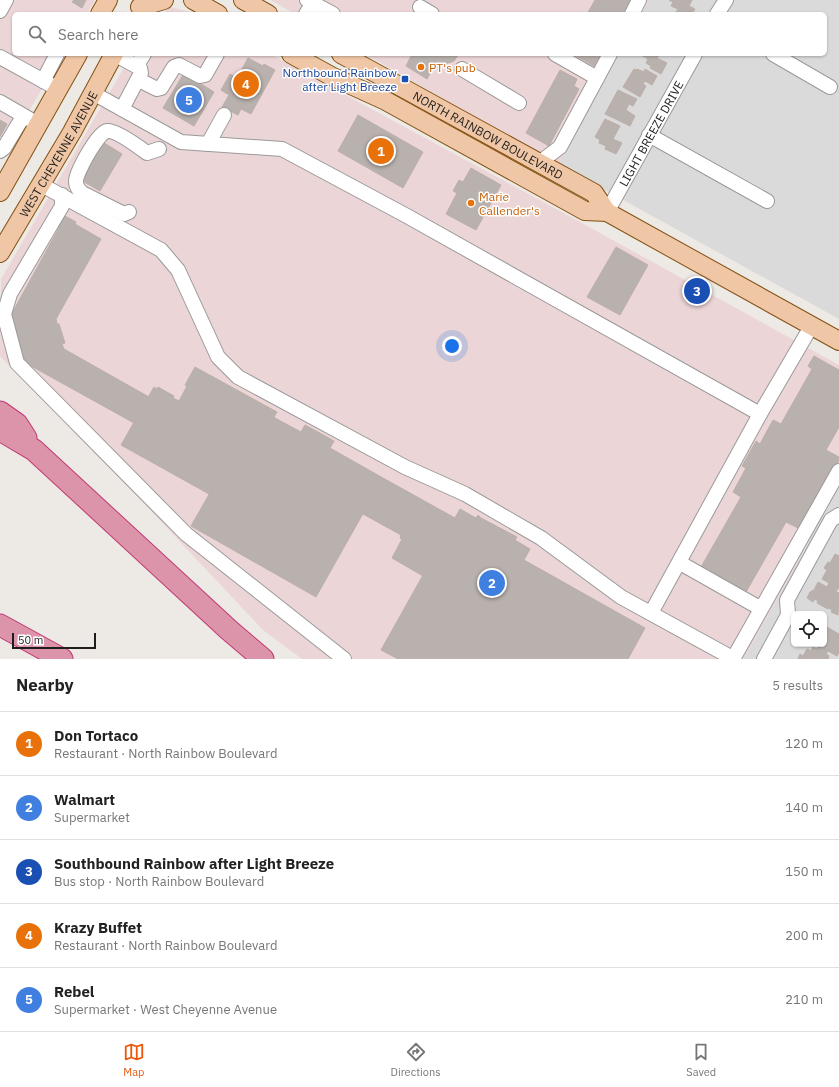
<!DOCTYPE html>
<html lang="en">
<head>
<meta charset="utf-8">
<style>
  body { margin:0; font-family:"IBM Plex Sans",sans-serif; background:#f2f2f2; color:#222 }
  .controls { position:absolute; right:12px; bottom:12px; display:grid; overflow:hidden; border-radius:6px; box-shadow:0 1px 3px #0004 }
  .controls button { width:36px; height:36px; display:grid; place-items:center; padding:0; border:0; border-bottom:1px solid #e0e0e0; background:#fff; color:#222; font:20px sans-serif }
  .scale { position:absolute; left:12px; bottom:10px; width:84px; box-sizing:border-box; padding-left:4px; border:2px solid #1d1d1d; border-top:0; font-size:11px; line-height:14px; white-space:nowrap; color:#1d1d1d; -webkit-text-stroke:3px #fff; paint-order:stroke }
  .you { position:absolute; left:452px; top:346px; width:14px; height:14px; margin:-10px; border:3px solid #fff; border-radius:50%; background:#1a73e8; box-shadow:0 0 0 6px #1a73e833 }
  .badge { display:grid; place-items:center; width:26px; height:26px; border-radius:50%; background:#ea580c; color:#fff; font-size:13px; font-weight:700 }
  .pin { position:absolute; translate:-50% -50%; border:2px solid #fff; box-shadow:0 1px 4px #0006 }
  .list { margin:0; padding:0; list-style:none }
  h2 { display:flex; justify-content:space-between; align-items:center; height:52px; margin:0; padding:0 16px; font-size:17px }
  h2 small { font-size:13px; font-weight:400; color:#767676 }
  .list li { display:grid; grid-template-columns:26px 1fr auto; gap:12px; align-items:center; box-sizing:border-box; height:64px; padding:0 16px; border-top:1px solid #e0e0e0 }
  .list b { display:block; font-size:15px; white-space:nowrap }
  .list p { margin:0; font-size:13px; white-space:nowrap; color:#767676 }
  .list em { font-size:13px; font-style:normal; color:#767676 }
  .icon { flex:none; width:22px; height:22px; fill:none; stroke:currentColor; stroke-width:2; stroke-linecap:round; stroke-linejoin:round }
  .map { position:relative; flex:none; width:839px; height:659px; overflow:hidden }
  .search { position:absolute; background:#fff; box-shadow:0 1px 3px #0004; left:12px; right:12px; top:12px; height:44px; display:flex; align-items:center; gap:10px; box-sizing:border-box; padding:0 14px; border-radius:6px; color:#767676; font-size:15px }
  .sheet { height:372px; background:#fff }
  nav { display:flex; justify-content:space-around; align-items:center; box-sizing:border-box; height:56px; border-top:1px solid #e0e0e0; background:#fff; font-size:11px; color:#767676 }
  nav a { display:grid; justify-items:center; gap:2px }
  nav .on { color:#ea580c }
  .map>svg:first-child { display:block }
  .residential { fill:#dbdada; fill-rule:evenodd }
  .commercial { fill:#ecd5d6 }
  .building { fill:#b9b1ad; stroke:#bcafa8 }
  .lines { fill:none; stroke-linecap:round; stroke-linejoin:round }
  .minor-casing { stroke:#9a9a9a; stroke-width:16 }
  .major-casing { stroke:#835112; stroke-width:20 }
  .highway-casing { stroke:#c23977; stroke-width:23 }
  .minor { stroke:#fff; stroke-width:14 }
  .major { stroke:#f0c7a6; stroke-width:18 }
  .highway { stroke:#db94a9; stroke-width:21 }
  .food-dot { fill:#e8710a; stroke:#fff; stroke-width:1.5 }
  .transit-dot { fill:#1a4fb4; stroke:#fff; stroke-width:1.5 }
  .labels { text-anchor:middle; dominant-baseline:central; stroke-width:3; stroke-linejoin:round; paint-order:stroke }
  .food-label { font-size:12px; fill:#c56008; stroke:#fff; text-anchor:start }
  .transit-label { font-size:12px; fill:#164399; stroke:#fff; text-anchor:end }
  .street-label { font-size:12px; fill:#1d1d1d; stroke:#fff }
</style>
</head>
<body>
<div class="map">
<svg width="839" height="659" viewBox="0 0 839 659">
  <rect width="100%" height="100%" fill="#ede9e4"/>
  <path class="residential" d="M649 0H839V319L558 164 619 54H825V14H641Z
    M839 487V659H744ZM794 614H824V644H794Z"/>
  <path class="commercial" d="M0 0H95L87 14H14V54H63L0 159Z
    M271 0H649L641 14H295Z
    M170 7 194 13 196 14H163Z
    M132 54H270L580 222 839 365V487L744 659H302L263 630 154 514 0 356 1 279Z
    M365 54H619L558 164Z"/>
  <path class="building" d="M74 0H86L82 8 72 2Z
    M595 0H631L623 14H587Z
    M669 0H692L689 6 695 9 692 14H679L676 12 678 9 671 6 673 2Z
    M412 54H459L454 61 433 68 427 79 406 66Z
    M573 54H601L594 66Z
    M639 54H660L657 58 667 63 661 74 650 68 651 66 646 63 648 59Z
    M248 58 263 66 264 64 275 70 251 114 241 109 238 115 222 107 229 95 221 90 230 74 237 78Z
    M634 69 636 70 637 69 644 72 645 69 657 76 652 85 645 81 643 84 646 86 640 97 623 87Z
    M560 70 577 79 574 86 579 89 549 146 526 133Z
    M184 73 214 92 194 126 163 108Z
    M618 90 637 99 633 106 629 104 626 110 635 116 630 126 605 114Z
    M358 115 423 152 403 188 338 151Z
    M605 119 620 126 613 139 622 143 616 154 605 149 606 146 599 143 600 140 595 137Z
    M0 120 7 124 0 137Z
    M101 141 122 154 100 191 79 179Z
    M471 168 501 185 476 230 446 214 457 193 453 191 459 180 463 182Z
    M65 216 76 222 75 224 101 239 56 319 57 324H59L65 343 62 344 64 349 149 397 134 423 24 362 11 315 59 228 58 227Z
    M616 247 648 265 620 315 587 297Z
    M814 356 839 370V427L826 450 839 457V460L800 529 786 522 746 592 701 567 741 497 733 492 746 468 742 466 756 441 760 444 773 420 781 424 812 369 808 366Z
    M195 367 277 412 274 417 275 418 261 443 244 433 209 494 121 445 154 387 157 389 158 387 174 396 173 398 179 401 187 386 185 385Z
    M275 418 301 432 305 425 318 432 334 441 330 448 383 478 316 597 191 526 244 433 261 443Z
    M383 478 455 518 423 576 392 558 402 539 400 538 401 535 363 514Z
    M460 509 476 518 478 515 481 518 517 537 515 540 530 549 524 560 645 628 628 659H398L381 650Z
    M835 554 839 556V589L838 588 836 592 839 593 838 615 831 612 832 610 829 608 828 609 817 603 818 601 815 599 813 602 807 598 810 592 814 590 818 582 827 587 829 583 822 579 827 570 824 568 828 562 830 563Z
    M827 627 839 634V652L837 656 828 651 826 654 829 656 828 659H798L800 654 803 656 807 649 811 651 813 647 817 649 818 646 815 644H824V629H825Z"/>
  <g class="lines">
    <g class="minor-casing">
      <g id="minor">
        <path d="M307 0 333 14"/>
        <path d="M420 7 432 14"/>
        <path d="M0 11 6 0"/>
        <path d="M306 14 313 3"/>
        <path d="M632 14 639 0"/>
        <path d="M717 14 726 0"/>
        <path d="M114 54 140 68 141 73 122 109"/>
        <path d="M555 54 597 78"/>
        <path d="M773 54 830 87"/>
        <path d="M0 57 58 89"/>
        <path d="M135 65 139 62 144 54"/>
        <path d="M462 69 519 103"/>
        <path d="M43 81 57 54"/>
        <path d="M137 82 141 81 157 89 161 88 174 67 179 65 200 76 205 75 217 54"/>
        <path d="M93 93 181 142 282 149 407 216 760 414"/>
        <path d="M0 102 38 124"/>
        <path d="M649 135 767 201"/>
        <path d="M208 144 224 115"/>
        <path d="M0 151 4 148 21 120 26 118"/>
        <path d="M539 163 560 147 610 54"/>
        <path d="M40 184 161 250 178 270 218 357 238 377 405 467 465 494 541 538 621 597 734 659"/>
        <path d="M62 195V206L10 294 4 314 17 363 186 534 344 659"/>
        <path d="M129 212 124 214 82 193C79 190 76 187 76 182 75 174 98 132 107 131 116 130 139 147 147 153L159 149"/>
        <path id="s1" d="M607 212 695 54"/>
        <path d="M681 559 682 564 758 607 764 604"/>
        <path d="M651 613 760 414 812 325"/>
        <path d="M733 659 839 471"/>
        <path d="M764 659 788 615 787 600 831 520 839 515"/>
      </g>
    </g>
    <g class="major-casing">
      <g id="major">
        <path d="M193 0 218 14"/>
        <path d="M243 0 268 14"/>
        <path d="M140 7 164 0"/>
        <path d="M100 14 108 0"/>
        <path d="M291 54 331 76 386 101 585 211 607 212 839 341"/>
        <path id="s2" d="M341 54 594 193 607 212"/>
        <path d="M0 192 78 54"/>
        <path id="s3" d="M0 253 72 132 114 54"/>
      </g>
    </g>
    <g class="highway-casing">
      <path id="highway" d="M0 412 17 424 26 438
        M0 430 34 450 229 630 263 659
        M0 625 62 659"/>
    </g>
    <use href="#minor" class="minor"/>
    <use href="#major" class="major"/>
    <use href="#highway" class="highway"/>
  </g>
  <g class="food-dot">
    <circle cx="421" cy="67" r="4"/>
    <circle cx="471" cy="203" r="4"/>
  </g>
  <rect class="transit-dot" x="401" y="75" width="8" height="8" rx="2"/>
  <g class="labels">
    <g class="food-label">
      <text x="429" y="67">PT's pub</text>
      <text x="479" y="196">Marie<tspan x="479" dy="14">Callender's</tspan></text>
    </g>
    <g class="transit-label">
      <text x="397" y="72">Northbound Rainbow<tspan x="397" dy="14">after Light Breeze</tspan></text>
    </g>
    <g class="street-label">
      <text stroke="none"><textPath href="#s1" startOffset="90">LIGHT BREEZE DRIVE</textPath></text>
      <text stroke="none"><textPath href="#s2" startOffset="168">NORTH RAINBOW BOULEVARD</textPath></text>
      <text stroke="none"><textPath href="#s3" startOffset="115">WEST CHEYENNE AVENUE</textPath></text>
    </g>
  </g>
</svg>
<div class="controls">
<button><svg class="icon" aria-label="locate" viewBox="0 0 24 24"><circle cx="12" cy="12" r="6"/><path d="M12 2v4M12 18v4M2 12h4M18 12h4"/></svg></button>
</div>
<div class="scale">50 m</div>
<div class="you"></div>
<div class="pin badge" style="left:381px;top:151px;background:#e8710a">1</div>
<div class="pin badge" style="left:492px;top:583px;background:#3f7fe0">2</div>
<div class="pin badge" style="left:697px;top:291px;background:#1a4fb4">3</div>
<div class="pin badge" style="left:246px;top:84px;background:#e8710a">4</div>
<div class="pin badge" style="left:189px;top:100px;background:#3f7fe0">5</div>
<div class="search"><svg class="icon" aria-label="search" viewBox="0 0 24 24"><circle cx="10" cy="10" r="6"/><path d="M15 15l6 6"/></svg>Search here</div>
</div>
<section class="sheet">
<h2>Nearby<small>5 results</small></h2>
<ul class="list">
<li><span class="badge" style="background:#e8710a">1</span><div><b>Don Tortaco</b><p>Restaurant · North Rainbow Boulevard</p></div><em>120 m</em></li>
<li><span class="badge" style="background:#3f7fe0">2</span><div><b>Walmart</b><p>Supermarket</p></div><em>140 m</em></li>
<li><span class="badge" style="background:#1a4fb4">3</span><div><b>Southbound Rainbow after Light Breeze</b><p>Bus stop · North Rainbow Boulevard</p></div><em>150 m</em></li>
<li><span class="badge" style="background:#e8710a">4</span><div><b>Krazy Buffet</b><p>Restaurant · North Rainbow Boulevard</p></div><em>200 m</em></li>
<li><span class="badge" style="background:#3f7fe0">5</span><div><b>Rebel</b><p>Supermarket · West Cheyenne Avenue</p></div><em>210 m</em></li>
</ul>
</section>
<nav>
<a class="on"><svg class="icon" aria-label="map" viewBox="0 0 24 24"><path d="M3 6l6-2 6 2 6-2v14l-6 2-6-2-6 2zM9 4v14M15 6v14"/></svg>Map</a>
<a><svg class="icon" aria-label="directions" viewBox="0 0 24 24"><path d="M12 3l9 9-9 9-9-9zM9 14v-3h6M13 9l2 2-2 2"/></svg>Directions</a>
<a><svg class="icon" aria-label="saved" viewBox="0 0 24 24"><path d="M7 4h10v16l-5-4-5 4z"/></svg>Saved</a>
</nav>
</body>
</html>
